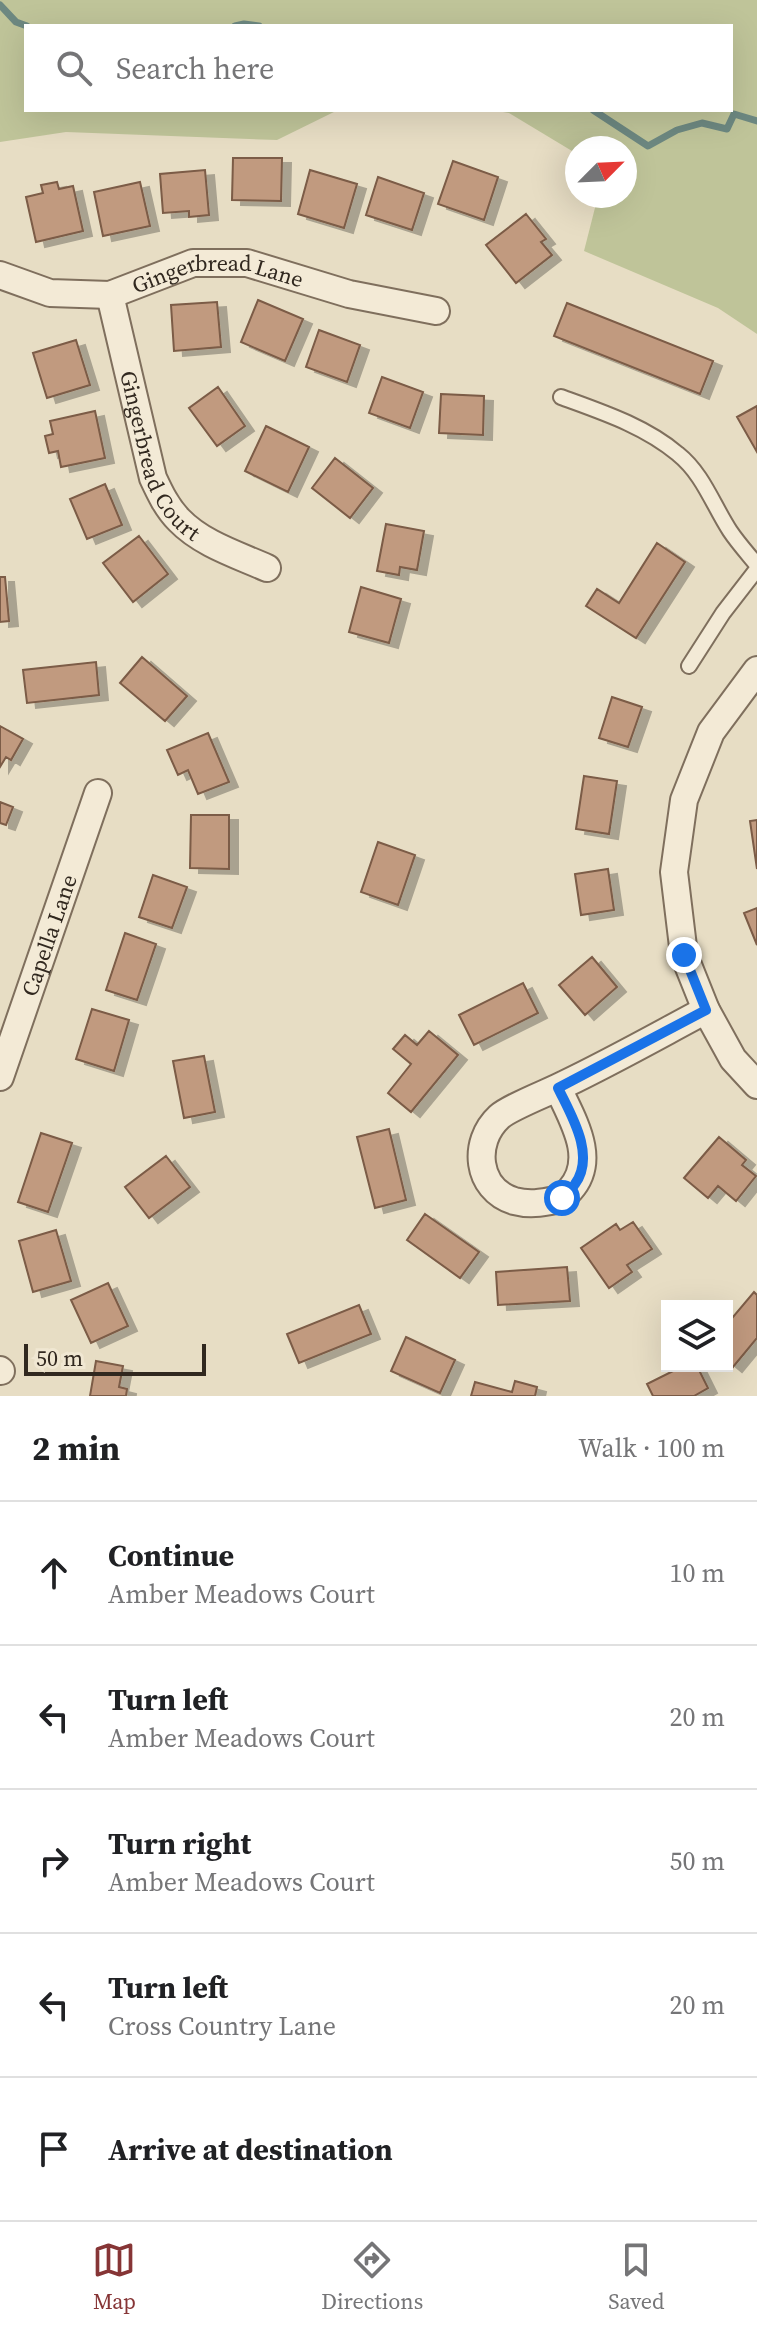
<!DOCTYPE html>
<html lang="en">
<head>
<meta charset="utf-8">
<style>
  body { margin:0; font-family:"Source Serif 4",serif; background:#f2f2f2; color:#202124 }
  .controls { position:absolute; right:24px; bottom:24px; display:grid; overflow:hidden; border-radius:0px; box-shadow:0 8px 32px #0002 }
  .controls button { width:72px; height:72px; display:grid; place-items:center; padding:0; border:0; border-bottom:2px solid #e0e0e0; background:#fff; color:#202124; font:40px sans-serif }
  .compass { position:absolute; left:565px; top:136px; width:72px; height:72px; border-radius:50%; background:#fff; box-shadow:0 8px 32px #0002; rotate:66deg }
  .scale { position:absolute; left:24px; bottom:20px; width:182px; box-sizing:border-box; padding-left:8px; border:4px solid #31281f; border-top:0; font-size:22px; line-height:28px; white-space:nowrap; color:#31281f; -webkit-text-stroke:6px #f0e7d2; paint-order:stroke }
  .stop { position:absolute; width:24px; height:24px; margin:-18px; border:6px solid #1a73e8; border-radius:50%; background:#fff }
  .stop.end { background:#1a73e8; border-color:#fff; box-shadow:0 2px 8px #0008 }
  .list { margin:0; padding:0; list-style:none }
  h2 { display:flex; justify-content:space-between; align-items:center; height:104px; margin:0; padding:0 32px; font-size:34px }
  h2 small { font-size:26px; font-weight:400; color:#757577 }
  .list li { display:grid; grid-template-columns:52px 1fr auto; gap:24px; align-items:center; box-sizing:border-box; height:144px; padding:0 32px; border-top:2px solid #e0e0e0 }
  .list b { display:block; font-size:30px; white-space:nowrap }
  .list p { margin:0; font-size:26px; white-space:nowrap; color:#757577 }
  .list em { font-size:26px; font-style:normal; color:#757577 }
  .icon { flex:none; width:44px; height:44px; fill:none; stroke:currentColor; stroke-width:2; stroke-linecap:round; stroke-linejoin:round }
  .map { position:relative; flex:none; width:757px; height:1396px; overflow:hidden }
  .search { position:absolute; background:#fff; box-shadow:0 8px 32px #0002; left:24px; right:24px; top:24px; height:88px; display:flex; align-items:center; gap:20px; box-sizing:border-box; padding:0 28px; border-radius:0px; color:#757577; font-size:30px }
  .sheet { height:824px; background:#fff }
  nav { display:flex; justify-content:space-around; align-items:center; box-sizing:border-box; height:112px; border-top:2px solid #e0e0e0; background:#fff; font-size:22px; color:#757577 }
  nav a { display:grid; justify-items:center; gap:4px }
  nav .on { color:#863536 }
  .map>svg:first-child { display:block }
  .green { fill:#bfc499 }
  .lines { fill:none; stroke-linecap:round; stroke-linejoin:round }
  .stream { stroke:#6d8881; stroke-width:7 }
  .building { fill:#c19a7f; stroke:#7b5b46; stroke-width:2; filter:url(#shadow) }
  .lane-casing { stroke:#7f6f5d; stroke-width:18 }
  .street-casing { stroke:#7f6f5d; stroke-width:30 }
  .lane { stroke:#f3ead6; stroke-width:14 }
  .street { stroke:#f3ead6; stroke-width:26 }
  .route { stroke:#1a73e8; stroke-width:10 }
  .labels { text-anchor:middle; dominant-baseline:central; stroke-width:6; stroke-linejoin:round; paint-order:stroke }
  .street-label { font-size:22px; fill:#31281f; stroke:#f0e7d2 }
</style>
</head>
<body>
<div class="map">
<svg width="757" height="1396" viewBox="0 0 757 1396">
  <defs>
    <filter id="shadow"><feDropShadow dx="9" dy="5" stdDeviation="0" flood-color="#0004"/></filter>
  </defs>
  <rect width="100%" height="100%" fill="#e7ddc4"/>
  <path class="green" d="M0 0H757V334L718 308 584 251 598 196H625V148H577V154L509 113 491 110H731V26H26V110H338L277 140 66 132 0 142Z"/>
  <g class="lines">
    <path class="stream" d="M0 5 16 22 27 26
      M235 26 244 24 259 26
      M593 110 648 146 677 130 702 123 727 129 734 114 757 121"/>
  </g>
  <path class="building" d="M233 158H282L281 201 232 200Z
    M453 161 498 177 484 220 438 204Z
    M205 170 209 215 189 217V211L163 213 160 174Z
    M310 170 357 184 344 228 298 214Z
    M378 177 424 193 412 230 366 215Z
    M57 182 59 189 73 186 83 231 36 242 26 197 43 193 41 185Z
    M140 182 150 226 103 236 94 192Z
    M526 214 546 239 541 242 552 255 516 283 486 245Z
    M258 300 303 319 285 361 241 342Z
    M217 302 221 347 174 351 171 305Z
    M567 303 713 361 700 394 554 336Z
    M319 330 360 345 347 382 306 367Z
    M76 340 90 385 47 398 33 353Z
    M382 377 423 392 410 428 369 413Z
    M218 387 245 426 217 446 189 408Z
    M441 394 484 396 483 435 439 433Z
    M757 406V452L737 417Z
    M95 411 105 458 61 467 58 451 49 453 45 436 53 434 50 421Z
    M266 426 309 447 288 492 245 471Z
    M335 458 373 488 350 518 312 488Z
    M105 484 122 525 87 539 70 499Z
    M386 524 424 531 417 570 400 567 399 575 377 571Z
    M139 536 168 574 133 602 103 563Z
    M657 543 685 562 636 638 586 606 597 589 619 603Z
    M0 577H5L9 621 0 622Z
    M361 587 401 599 389 643 349 632Z
    M142 657 187 696 165 721 120 683Z
    M96 662 99 695 27 703 23 670Z
    M612 697 642 707 628 747 599 738Z
    M0 726 23 739 11 760 6 757 0 767Z
    M208 733 229 782 198 794 188 770 178 775 167 750Z
    M584 776 617 781 609 834 576 829Z
    M0 802 13 807 6 825 0 823Z
    M191 815H229V869L190 868Z
    M757 820V869L750 821Z
    M378 842 415 855 398 905 361 892Z
    M608 869 614 910 581 915 575 874Z
    M153 875 187 887 172 928 139 917Z
    M757 908V945L744 913Z
    M125 933 156 944 137 1000 106 990Z
    M592 957 617 987 585 1015 559 985Z
    M523 983 538 1013 474 1045 459 1015Z
    M92 1009 129 1020 114 1071 76 1059Z
    M429 1031 458 1055 411 1112 388 1093 411 1064 393 1049 405 1035 417 1045Z
    M204 1056 215 1112 184 1118 173 1061Z
    M389 1129 406 1200 375 1208 357 1137Z
    M41 1133 72 1143 48 1212 18 1202Z
    M719 1137 746 1160 742 1165 756 1176 736 1201 718 1186 708 1198 684 1178Z
    M166 1156 190 1187 149 1218 125 1187Z
    M425 1214 479 1252 460 1278 407 1240Z
    M633 1222 652 1249 627 1265 632 1272 609 1288 581 1248 616 1224 620 1230Z
    M56 1230 71 1281 33 1292 19 1241Z
    M567 1267 570 1301 498 1305 496 1272Z
    M108 1283 128 1326 91 1343 71 1300Z
    M754 1292 757 1295V1338L733 1367 727 1362V1324Z
    M359 1305 371 1334 299 1363 287 1334Z
    M406 1337 455 1360 440 1393 391 1371Z
    M96 1361 123 1366 119 1387 127 1389 126 1396H90Z
    M683 1366H697L708 1388 694 1396H653L647 1384Z
    M515 1381 537 1387 535 1396H471L475 1382 512 1392Z"/>
  <g class="lines">
    <g class="lane-casing">
      <path id="lane" d="M561 397C602 412 645 426 678 454 703 474 713 505 730 531 738 543 748 554 757 565
        M689 666 723 613 757 569"/>
    </g>
    <g class="street-casing">
      <g id="street">
        <path id="s1" d="M0 275 50 293 110 295 193 263H247L349 294 436 311"/>
        <path id="s2" d="M110 295 153 478C160 493 167 508 179 520 202 544 238 555 267 568"/>
        <path d="M757 670 711 732 684 800 674 872 684 955 706 1010 733 1059 757 1085"/>
        <path id="s3" d="M0 1077 98 793"/>
        <path d="M558 1088C572 1119 598 1159 570 1190 565 1195 564 1198 556 1200 541 1203 529 1205 514 1201 476 1189 472 1142 499 1117 510 1107 550 1092 565 1084 613 1061 659 1035 706 1010"/>
        <path d="M0 1370 1 1371"/>
      </g>
    </g>
    <use href="#lane" class="lane"/>
    <use href="#street" class="street"/>
  </g>
  <g class="lines">
    <path class="route" d="M562 1198C567 1194 572 1189 575 1184 596 1155 571 1115 558 1088L706 1010 684 955"/>
  </g>
  <g class="labels">
    <g class="street-label">
      <text stroke="none"><textPath href="#s1" startOffset="226">Gingerbread Lane</textPath></text>
      <text stroke="none"><textPath href="#s2" startOffset="170">Gingerbread Court</textPath></text>
      <text stroke="none"><textPath href="#s3" startOffset="150">Capella Lane</textPath></text>
    </g>
  </g>
</svg>
<div class="controls">
<button><svg class="icon" aria-label="layers" viewBox="0 0 24 24"><path d="M12 4l9 5-9 5-9-5zM3 14l9 5 9-5"/></svg></button>
</div>
<svg class="compass" viewBox="-18 -18 36 36"><path d="M0-13l5 13h-10z" fill="#e53935"/><path d="M0 13l5-13h-10z" fill="#757577"/></svg>
<div class="scale">50 m</div>
<div class="stop" style="left:562px;top:1198px"></div>
<div class="stop end" style="left:684px;top:955px"></div>
<div class="search"><svg class="icon" aria-label="search" viewBox="0 0 24 24"><circle cx="10" cy="10" r="6"/><path d="M15 15l6 6"/></svg>Search here</div>
</div>
<section class="sheet">
<h2>2 min<small>Walk · 100 m</small></h2>
<ul class="list">
<li><svg class="icon" aria-label="ahead" viewBox="0 0 24 24"><path d="M12 20V5M6 11l6-6 6 6"/></svg><div><b>Continue</b><p>Amber Meadows Court</p></div><em>10 m</em></li>
<li><svg class="icon" aria-label="left" viewBox="0 0 24 24"><path d="M17 20v-9H6M10 6l-5 5 5 5"/></svg><div><b>Turn left</b><p>Amber Meadows Court</p></div><em>20 m</em></li>
<li><svg class="icon" aria-label="right" viewBox="0 0 24 24"><path d="M7 20v-9h11M14 6l5 5-5 5"/></svg><div><b>Turn right</b><p>Amber Meadows Court</p></div><em>50 m</em></li>
<li><svg class="icon" aria-label="left" viewBox="0 0 24 24"><path d="M17 20v-9H6M10 6l-5 5 5 5"/></svg><div><b>Turn left</b><p>Cross Country Lane</p></div><em>20 m</em></li>
<li><svg class="icon" aria-label="arrive" viewBox="0 0 24 24"><path d="M6 21V4h12l-3 4 3 4H6"/></svg><div><b>Arrive at destination</b></div></li>
</ul>
</section>
<nav>
<a class="on"><svg class="icon" aria-label="map" viewBox="0 0 24 24"><path d="M3 6l6-2 6 2 6-2v14l-6 2-6-2-6 2zM9 4v14M15 6v14"/></svg>Map</a>
<a><svg class="icon" aria-label="directions" viewBox="0 0 24 24"><path d="M12 3l9 9-9 9-9-9zM9 14v-3h6M13 9l2 2-2 2"/></svg>Directions</a>
<a><svg class="icon" aria-label="saved" viewBox="0 0 24 24"><path d="M7 4h10v16l-5-4-5 4z"/></svg>Saved</a>
</nav>
</body>
</html>
